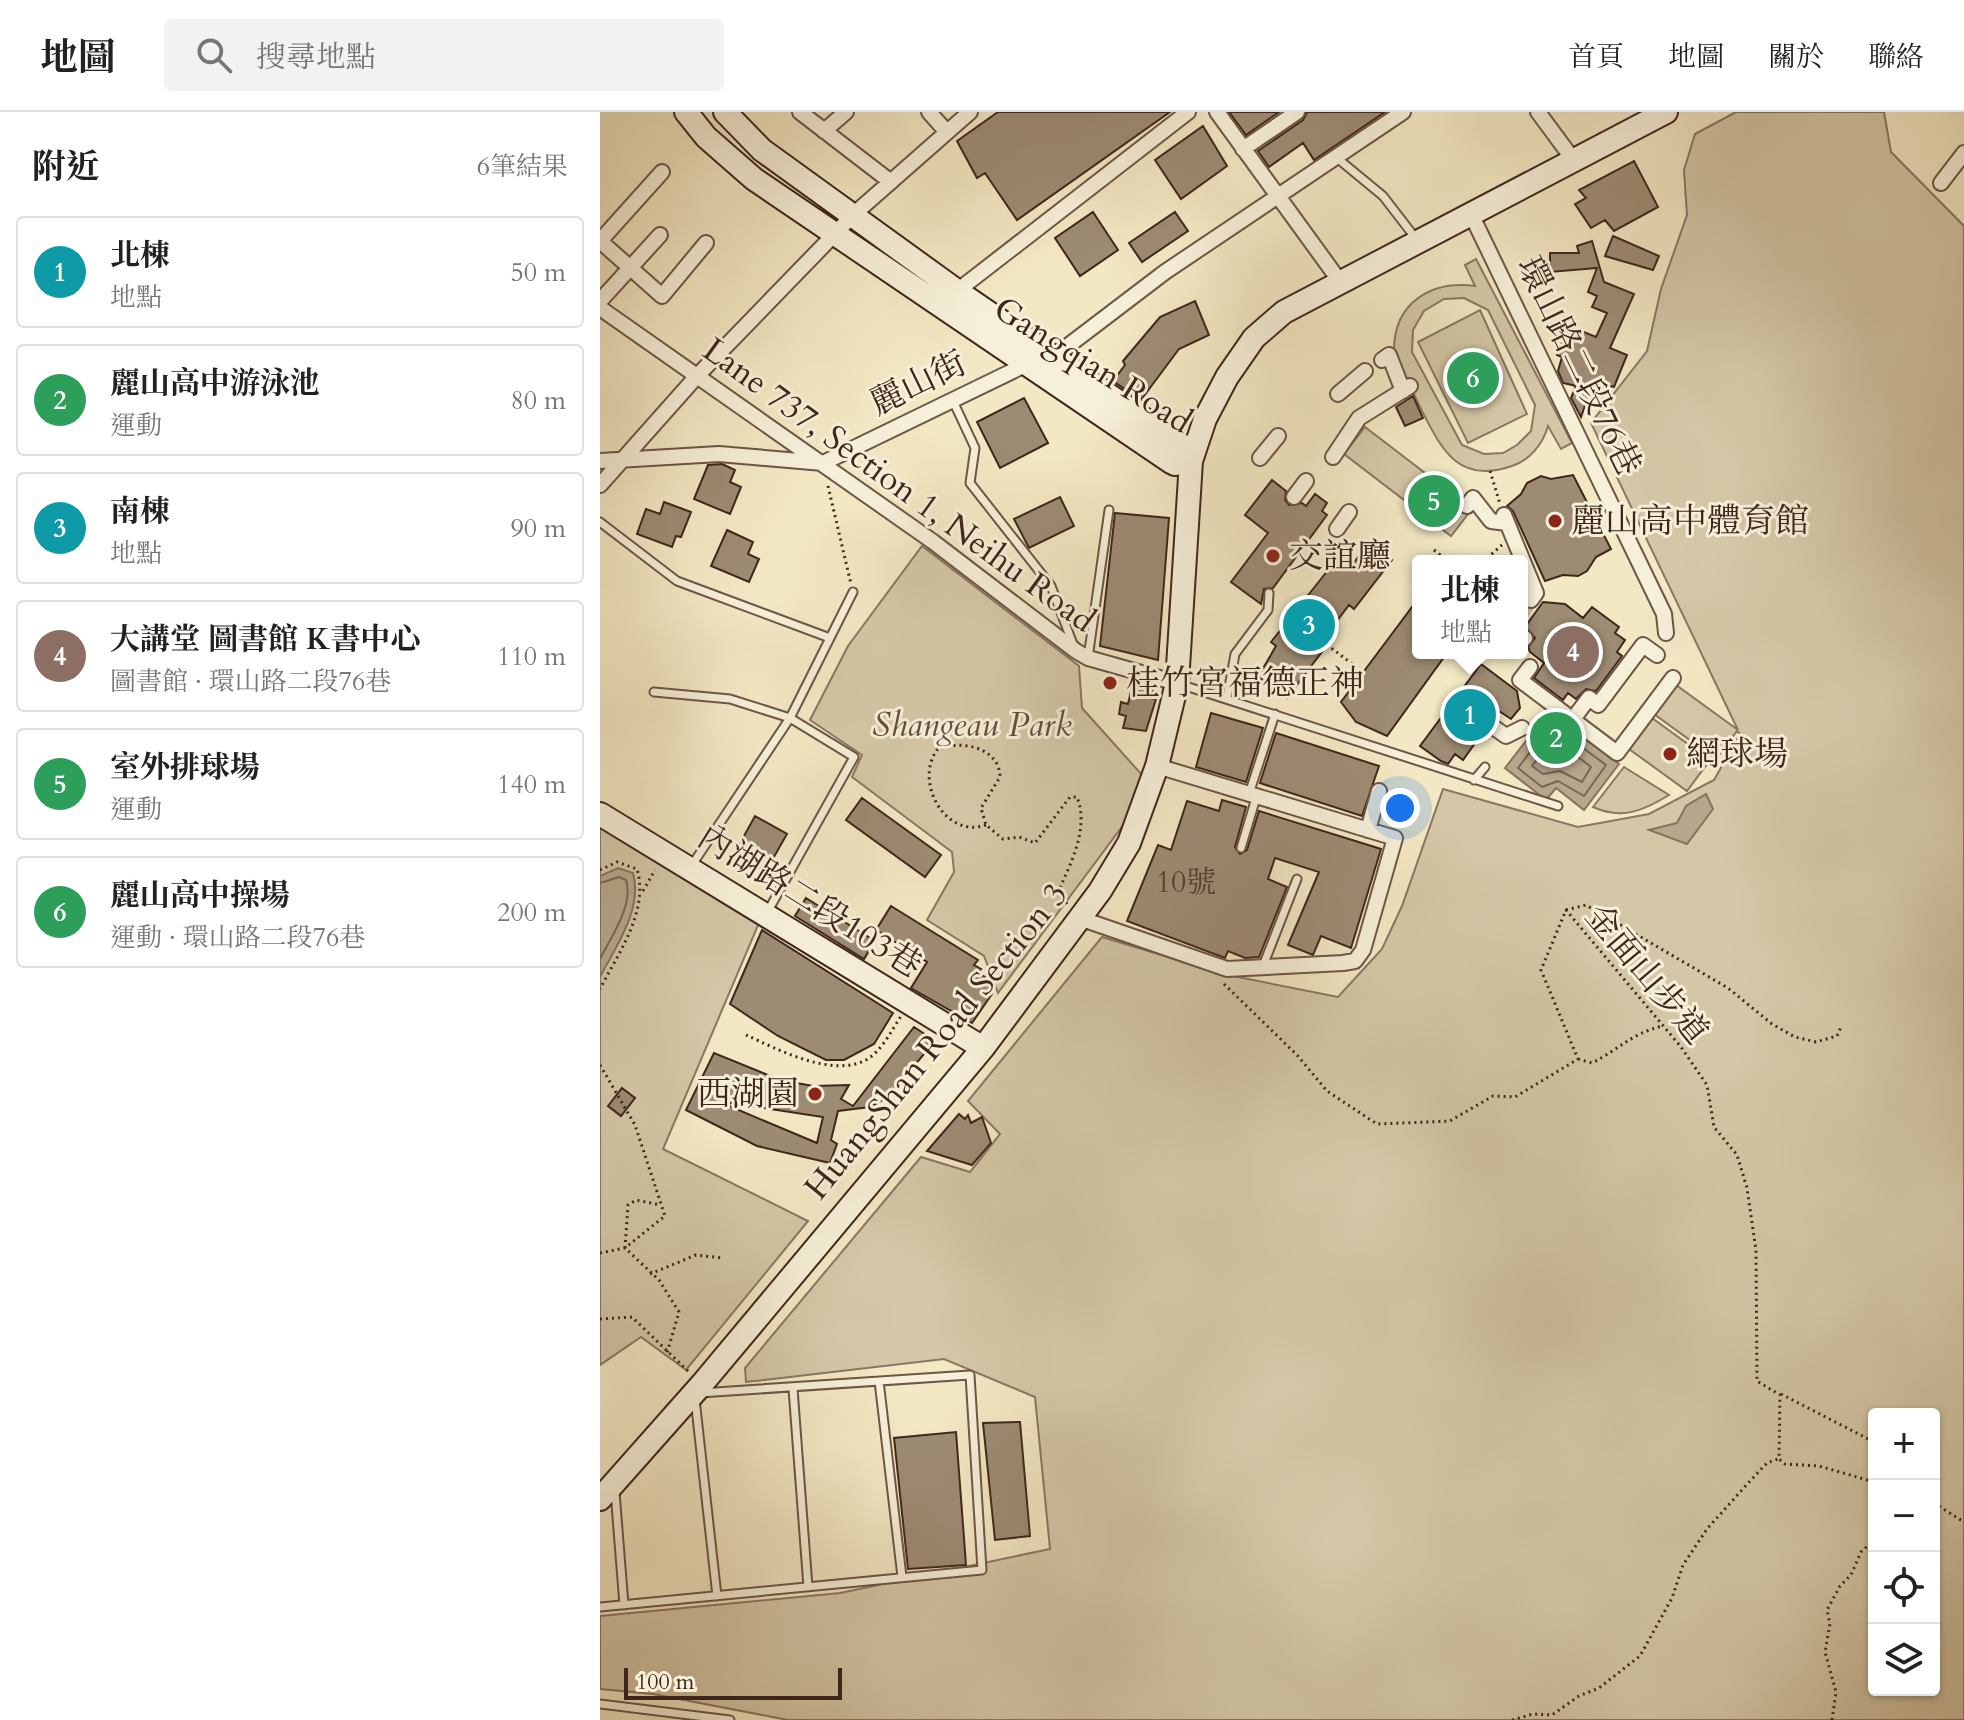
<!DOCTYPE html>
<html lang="zh-TW">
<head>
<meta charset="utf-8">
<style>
  body { margin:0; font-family:Cardo,"Noto Serif TC",serif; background:#f2f2f2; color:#222 }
  .controls { position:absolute; right:24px; bottom:24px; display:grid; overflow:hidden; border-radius:8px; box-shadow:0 2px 6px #0004 }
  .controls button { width:72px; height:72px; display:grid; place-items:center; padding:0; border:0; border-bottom:2px solid #e0e0e0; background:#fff; color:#222; font:40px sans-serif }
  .scale { position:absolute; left:24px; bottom:20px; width:218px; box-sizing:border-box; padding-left:8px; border:4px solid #3f261c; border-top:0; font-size:22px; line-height:28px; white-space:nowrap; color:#3f261c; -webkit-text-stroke:6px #f7f0d9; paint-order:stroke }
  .you { position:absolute; left:800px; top:696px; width:28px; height:28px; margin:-20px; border:6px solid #fff; border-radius:50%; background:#1a73e8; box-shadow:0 0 0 12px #1a73e833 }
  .badge { display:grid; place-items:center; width:52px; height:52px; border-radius:50%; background:#8f2418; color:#fff; font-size:26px; font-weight:700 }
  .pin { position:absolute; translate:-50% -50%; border:4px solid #fff; box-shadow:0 2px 8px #0006 }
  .popup { position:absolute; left:812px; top:443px; width:116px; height:104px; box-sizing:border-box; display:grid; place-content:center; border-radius:8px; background:#fff; filter:drop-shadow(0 2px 6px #0005); font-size:26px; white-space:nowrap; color:#767676 }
  .popup b { font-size:30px; color:#222 }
  .popup::after { content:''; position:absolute; left:50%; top:100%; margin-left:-16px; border:16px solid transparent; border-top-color:#fff }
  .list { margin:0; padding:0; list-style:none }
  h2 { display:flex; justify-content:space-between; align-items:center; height:104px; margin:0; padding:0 32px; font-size:34px }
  h2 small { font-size:26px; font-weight:400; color:#767676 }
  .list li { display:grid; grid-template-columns:52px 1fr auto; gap:24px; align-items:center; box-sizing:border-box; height:112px; margin:0 16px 16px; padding:0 16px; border:2px solid #e0e0e0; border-radius:8px }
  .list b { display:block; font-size:30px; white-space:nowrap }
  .list p { margin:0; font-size:26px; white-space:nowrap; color:#767676 }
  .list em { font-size:26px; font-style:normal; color:#767676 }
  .icon { flex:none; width:44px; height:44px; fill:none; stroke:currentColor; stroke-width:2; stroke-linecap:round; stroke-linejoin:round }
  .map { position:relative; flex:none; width:1364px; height:1608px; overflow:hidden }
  header { display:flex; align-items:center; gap:48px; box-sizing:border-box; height:112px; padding:0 40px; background:#fff; border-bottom:2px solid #e0e0e0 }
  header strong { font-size:38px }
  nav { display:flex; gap:44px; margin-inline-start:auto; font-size:28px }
  .search { width:560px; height:72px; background:#f2f2f2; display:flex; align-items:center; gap:20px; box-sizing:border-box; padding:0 28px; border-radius:8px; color:#767676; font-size:30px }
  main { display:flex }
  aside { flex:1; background:#fff }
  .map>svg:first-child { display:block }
  .green { fill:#d4c7a7; stroke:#8a7662; stroke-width:2; fill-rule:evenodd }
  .water { fill:#b6a68b; stroke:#86735f; stroke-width:2 }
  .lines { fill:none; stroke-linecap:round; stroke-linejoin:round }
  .shore { stroke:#7a6654; stroke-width:2 }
  .building { fill:#9d8b73; stroke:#3f261c; stroke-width:2; fill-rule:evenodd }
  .street-tunnel { stroke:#cfc1a2; stroke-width:14; stroke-dasharray:14 7; stroke-linecap:butt }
  .lane-casing { stroke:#6c5646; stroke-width:11 }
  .street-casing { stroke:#6c5646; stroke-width:18 }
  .secondary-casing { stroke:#3f261c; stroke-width:26 }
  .path { stroke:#3f261c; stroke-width:3; stroke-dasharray:2 4; stroke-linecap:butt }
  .lane { stroke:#f7f0d9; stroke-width:7 }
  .street { stroke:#f7f0d9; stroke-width:14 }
  .secondary { stroke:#f7f0d9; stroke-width:22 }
  .poi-dot { fill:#8f2418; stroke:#f7f0d9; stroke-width:3 }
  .labels { text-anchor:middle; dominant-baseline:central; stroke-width:6; stroke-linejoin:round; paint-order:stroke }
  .number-label { font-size:30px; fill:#563f32 }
  .street-label { font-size:34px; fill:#3f261c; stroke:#f7f0d9 }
  .poi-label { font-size:34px; fill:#3f261c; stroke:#f7f0d9; text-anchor:start }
  .park-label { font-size:34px; font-style:italic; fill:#644e3f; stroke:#f7f0d9 }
</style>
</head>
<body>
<header>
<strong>地圖</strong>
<div class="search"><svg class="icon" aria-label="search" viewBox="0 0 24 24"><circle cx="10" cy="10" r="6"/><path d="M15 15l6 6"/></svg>搜尋地點</div>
<nav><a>首頁</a><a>地圖</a><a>關於</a><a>聯絡</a></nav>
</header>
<main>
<aside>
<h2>附近<small>6筆結果</small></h2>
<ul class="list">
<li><span class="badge" style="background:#0f9aa8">1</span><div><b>北棟</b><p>地點</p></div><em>50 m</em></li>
<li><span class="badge" style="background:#2e9e5b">2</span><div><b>麗山高中游泳池</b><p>運動</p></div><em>80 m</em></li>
<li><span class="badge" style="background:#0f9aa8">3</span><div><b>南棟</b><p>地點</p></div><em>90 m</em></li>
<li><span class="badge" style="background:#8d6e63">4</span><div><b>大講堂 圖書館 K書中心</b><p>圖書館 · 環山路二段76巷</p></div><em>110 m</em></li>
<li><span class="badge" style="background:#2e9e5b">5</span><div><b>室外排球場</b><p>運動</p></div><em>140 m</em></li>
<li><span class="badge" style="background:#2e9e5b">6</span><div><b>麗山高中操場</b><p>運動 · 環山路二段76巷</p></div><em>200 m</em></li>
</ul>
</aside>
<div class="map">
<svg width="1364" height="1608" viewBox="0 0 1364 1608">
  <rect width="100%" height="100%" fill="#f3e8c4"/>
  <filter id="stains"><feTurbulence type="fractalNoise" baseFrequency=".0025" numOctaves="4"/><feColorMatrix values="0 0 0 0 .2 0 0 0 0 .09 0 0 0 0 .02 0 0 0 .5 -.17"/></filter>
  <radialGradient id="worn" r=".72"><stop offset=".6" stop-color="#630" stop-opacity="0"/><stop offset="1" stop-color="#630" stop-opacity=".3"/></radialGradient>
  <path class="green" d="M1136 0H1284L1291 40 1364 114V1608H188L53 1582 0 1577V1504L240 1481 450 1437 435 1285 344 1247 146 1270 145 1256 321 1045 370 1060 400 1022 368 989 502 825 628 863 738 885 782 837 802 794 843 677 978 715 1049 702 1114 668 1140 622 1137 619 1116 647 1054 602 1076 573 1138 618 991 311 1047 239 1061 177 1087 103 1084 58 1095 22ZM1274 1302H1334V1578H1274Z
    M876 147 972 331 961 337 948 314C943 332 929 349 912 354 857 373 841 336 820 295 811 276 802 257 794 238 794 191 831 168 875 174L865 153ZM864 186 888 198 935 293 931 319 917 333 903 341 884 342 862 333 812 240 813 218 824 199 844 187Z
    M880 198 927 302 868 331 818 230Z
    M765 315 872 397 851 424 744 342Z
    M322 434 479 554 482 596 543 664 524 712 398 881 384 844 327 808 354 760 352 740 252 665 262 643 210 608 248 534Z
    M1052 606 1110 648 1087 679 1029 637Z
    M1024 655 1069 683C1043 699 1022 708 993 695Z
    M0 714 159 811 63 1037 208 1109 86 1258 41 1225 0 1253Z"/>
  <path class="water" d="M949 599 1019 652 984 698 956 676 946 688 905 656Z
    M1106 682 1113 697 1087 732 1049 718 1077 711 1086 694Z
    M18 756 33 761C43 797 16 834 0 865V764Z"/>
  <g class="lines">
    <path class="shore" d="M951 612 1006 653 984 684 958 669 942 675 918 656Z
      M954 626 991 655 982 670 960 659 943 662 932 654Z
      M0 771 19 765 26 768C34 793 11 825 0 847"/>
  </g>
  <path class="building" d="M398 0H570L417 108 385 61 377 66 357 29Z
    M629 0H679L646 23Z
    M707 0H785L714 48 703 31 669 55 658 39 703 8Z
    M603 14 627 54 581 87 555 48Z
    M1034 49 1058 95 1014 119 1005 108 991 116 975 92 986 86 979 78Z
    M493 100 518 138 480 164 455 126Z
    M575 100 588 119 542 150 529 131Z
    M1013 124 1059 144 1053 158 1005 144Z
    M992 129 1004 170 1034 182 1010 236 1027 243 1014 275 1011 274 1002 294 987 288 981 305 971 286 976 274 963 271 958 259 962 245 957 243 969 214 996 225 1007 201 992 195 997 184 988 180 997 156 950 160V141H979L977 134Z
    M595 189 609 223 579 237 541 288 513 269 525 253 523 249 560 205Z
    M813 284 823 306 805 314 796 295Z
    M424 286 448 331 400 356 377 310Z
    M122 352 135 358 130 370 141 375 130 402 94 387 108 353Z
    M973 363 1011 437 996 445 987 459 978 464 963 463 945 469 913 399 907 394 921 382 927 371 941 364 951 367Z
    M672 368 686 379 685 388 689 393 702 391 706 394 715 382 727 391 722 399 727 403 673 476 664 477 661 492 631 470 668 421 645 403Z
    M460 385 474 414 429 436 414 407Z
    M64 390 91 400 81 425 76 424 72 435 37 422 46 397 60 402Z
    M515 401 569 406 558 548 500 534Z
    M127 418 153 430 148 442 159 447 149 470 111 454Z
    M769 431 792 448 754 497 749 493 722 529 724 537 687 586 658 565 676 534 671 530 736 448 749 457Z
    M818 487V541H847L787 624 756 610 741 590Z
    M943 490 965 492 983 506 992 495 1019 515 1015 521 1025 528 1017 540 1022 544 996 579 986 577 976 587 968 581 963 588 934 566 944 551 930 540 928 535 935 526 925 515Z
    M881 552 917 579 920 596 911 607 899 599 895 604 884 603 879 612 883 620 863 648 855 642 848 652 841 649 820 634Z
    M533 571 553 577 550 586 556 587 546 619 523 616 526 604 519 602 521 590 528 592Z
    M611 601 663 616 646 670 596 655Z
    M676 621 779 654 762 704 660 671Z
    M262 686 341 743 325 765 246 708Z
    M622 688 646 695 635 735 640 742 647 738 659 699 781 737 751 836 721 824 713 843 688 833 719 760 675 746 668 767 687 775 659 845 645 846 628 839 625 846 527 809 558 733 571 738 587 689 619 699Z
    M155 704 187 722 166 759 134 742Z
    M206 786 275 829 264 847 195 804Z
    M291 794 378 848 374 853 381 857 378 861 385 865 392 882 372 911 311 876 327 850 276 818Z
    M162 818 293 901 274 932 244 948H226L178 924 130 892Z
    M314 915 335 929 288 985 270 995 238 999 231 1028 237 1032 230 1051 157 1034 86 998 114 941 180 968 213 974 249 973 241 987 253 994ZM130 991 223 1005 217 1031 129 994Z
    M22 976 35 986 21 1004 8 994Z
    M359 1002 365 1007 368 1003 371 1011 382 1005 391 1031 372 1053 327 1039Z
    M420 1310 430 1424 395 1428 383 1311Z
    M356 1320 366 1453 308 1457 294 1326Z"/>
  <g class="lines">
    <path class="street-tunnel" d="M922 501 931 488"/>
    <g class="lane-casing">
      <path id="lane" d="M737 46 783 84 817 128
        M353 289 375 336 370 371 451 474 474 535
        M0 410 77 469 230 526
        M488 546 509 398
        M579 572 958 694
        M54 580 130 587 190 606 253 480
        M627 586 635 542 668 498 669 481
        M874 668 885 655
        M649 682 675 602
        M641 736 656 686
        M92 753 190 606 254 645 168 799
        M663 854 697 767
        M279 1269 302 1465
        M193 1277 208 1475
        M95 1287 117 1484
        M15 1380 24 1493
        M0 1495 382 1458 370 1263 100 1281
        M0 1592 130 1608"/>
    </g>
    <g class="street-casing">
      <path id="street" d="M200 0 291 70
        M329 0 345 18
        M617 0 741 171
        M938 0 975 50
        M224 19 246 0
        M643 37 697 0
        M62 60 0 129 62 184 106 131
        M1341 71 1364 41
        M871 102 1064 502 1066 521
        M357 179 588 0
        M0 189 60 123
        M0 196 332 429 476 539 488 546 577 571
        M782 248 789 243 803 279
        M738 282 765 259
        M733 345 759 306 810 274
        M660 346 678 324
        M0 349 119 342 223 351 425 253 452 246 565 160 803 0
        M0 373 97 264 253 103 370 0
        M694 385 706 369
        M867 394 873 386 891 409 907 411
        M904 403 936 481 931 488
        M737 417 749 400
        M922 524 925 526
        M930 555 920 568 1017 641 1073 566
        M973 607 989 586 998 593 1043 533 1057 543
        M889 612 906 624 922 616
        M768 718 779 679
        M479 806 627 857 743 851 755 849 763 838 795 726 557 654"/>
    </g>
    <g class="secondary-casing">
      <path id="secondary" d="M86 0 106 25 154 67 571 350 575 352 591 349
        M125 0 162 38 357 179 583 334 591 349
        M0 702 383 936
        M0 1387 102 1272 383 936 500 779 529 731 557 654 577 571 591 349 605 307 627 265 654 226 684 200 1066 0"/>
    </g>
    <path class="path" d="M890 359 900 392
      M228 374 251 472
      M834 438 843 445
      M887 446 902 433
      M722 529 763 560
      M386 713C345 727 314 670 337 638 359 627 400 635 400 665L381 696 386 713 403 727 419 725 435 731 470 685H477C489 716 472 748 460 776L468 795
      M0 758 17 750 37 757C49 799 19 840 0 877
      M43 779 55 758
      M966 798 986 793 1128 876 1172 912 1195 925 1216 930 1237 924 1241 915
      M624 872 697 943 727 979 777 1012 850 1009 893 984 915 985 978 947 941 858 966 798 1081 935 1107 973 1114 1015 1137 1043 1147 1076 1156 1138 1157 1269 1180 1283 1179 1347 1185 1352 1219 1354 1274 1370
      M146 923C177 937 231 966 266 948 281 940 292 918 301 904
      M978 947 992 951C1021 936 1029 923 1062 914
      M0 953 35 1013 65 1104 25 1136
      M25 1136 28 1093 36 1088 61 1093
      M0 1141 25 1136 59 1168 79 1200 67 1241
      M50 1162 96 1143 122 1146
      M0 1207 32 1205 90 1261
      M1181 1282 1274 1330
      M1334 1391 1364 1410
      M912 1608 933 1602 952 1603 979 1584 999 1576 1040 1544 1072 1486 1083 1453 1107 1417 1150 1369 1167 1351 1178 1347
      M1232 1608 1236 1580 1225 1540 1230 1512 1227 1498 1240 1474 1251 1463 1261 1440 1274 1428"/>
    <use href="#lane" class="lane"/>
    <use href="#street" class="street"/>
    <use href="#secondary" class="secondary"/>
  </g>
  <g class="poi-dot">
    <circle cx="955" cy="409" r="8"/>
    <circle cx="673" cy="444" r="8"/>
    <circle cx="510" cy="571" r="8"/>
    <circle cx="1070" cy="642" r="8"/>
    <circle cx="215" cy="982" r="8"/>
  </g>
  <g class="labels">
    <g class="number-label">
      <text x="586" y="770">10號</text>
    </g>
    <g class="street-label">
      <text transform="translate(493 253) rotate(32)">Gangqian Road</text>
      <text transform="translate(979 254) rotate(64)">環山路二段76巷</text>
      <text transform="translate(318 271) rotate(-26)">麗山街</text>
      <text transform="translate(299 373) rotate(36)">Lane 737, Section 1, Neihu Road</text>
      <text transform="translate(210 789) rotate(32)">內湖路二段103巷</text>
      <text transform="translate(1047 862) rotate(50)">金面山步道</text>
      <text transform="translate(336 929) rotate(-51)">HuangShan Road Section 3</text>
    </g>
    <g class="poi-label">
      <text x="971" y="409">麗山高中體育館</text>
      <text x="689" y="444">交誼廳</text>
      <text x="526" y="571">桂竹宮福德正神</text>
      <text x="1086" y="642">網球場</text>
      <text x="199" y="982" text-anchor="end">西湖園</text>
    </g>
    <g class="park-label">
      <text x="372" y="613">Shangeau Park</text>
    </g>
  </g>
  <rect width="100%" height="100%" filter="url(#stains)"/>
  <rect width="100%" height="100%" fill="url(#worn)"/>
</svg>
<div class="controls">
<button>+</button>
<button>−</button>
<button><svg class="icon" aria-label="locate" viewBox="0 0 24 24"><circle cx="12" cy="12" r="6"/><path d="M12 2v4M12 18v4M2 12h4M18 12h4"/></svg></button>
<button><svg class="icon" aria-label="layers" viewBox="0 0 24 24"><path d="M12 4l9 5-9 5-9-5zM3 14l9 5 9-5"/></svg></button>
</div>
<div class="scale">100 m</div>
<div class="you"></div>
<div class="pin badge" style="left:870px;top:603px;background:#0f9aa8">1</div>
<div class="popup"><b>北棟</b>地點</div>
<div class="pin badge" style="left:956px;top:626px;background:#2e9e5b">2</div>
<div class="pin badge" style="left:709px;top:513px;background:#0f9aa8">3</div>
<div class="pin badge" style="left:973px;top:540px;background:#8d6e63">4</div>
<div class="pin badge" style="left:834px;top:389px;background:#2e9e5b">5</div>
<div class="pin badge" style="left:873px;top:266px;background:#2e9e5b">6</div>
</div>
</main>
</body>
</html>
